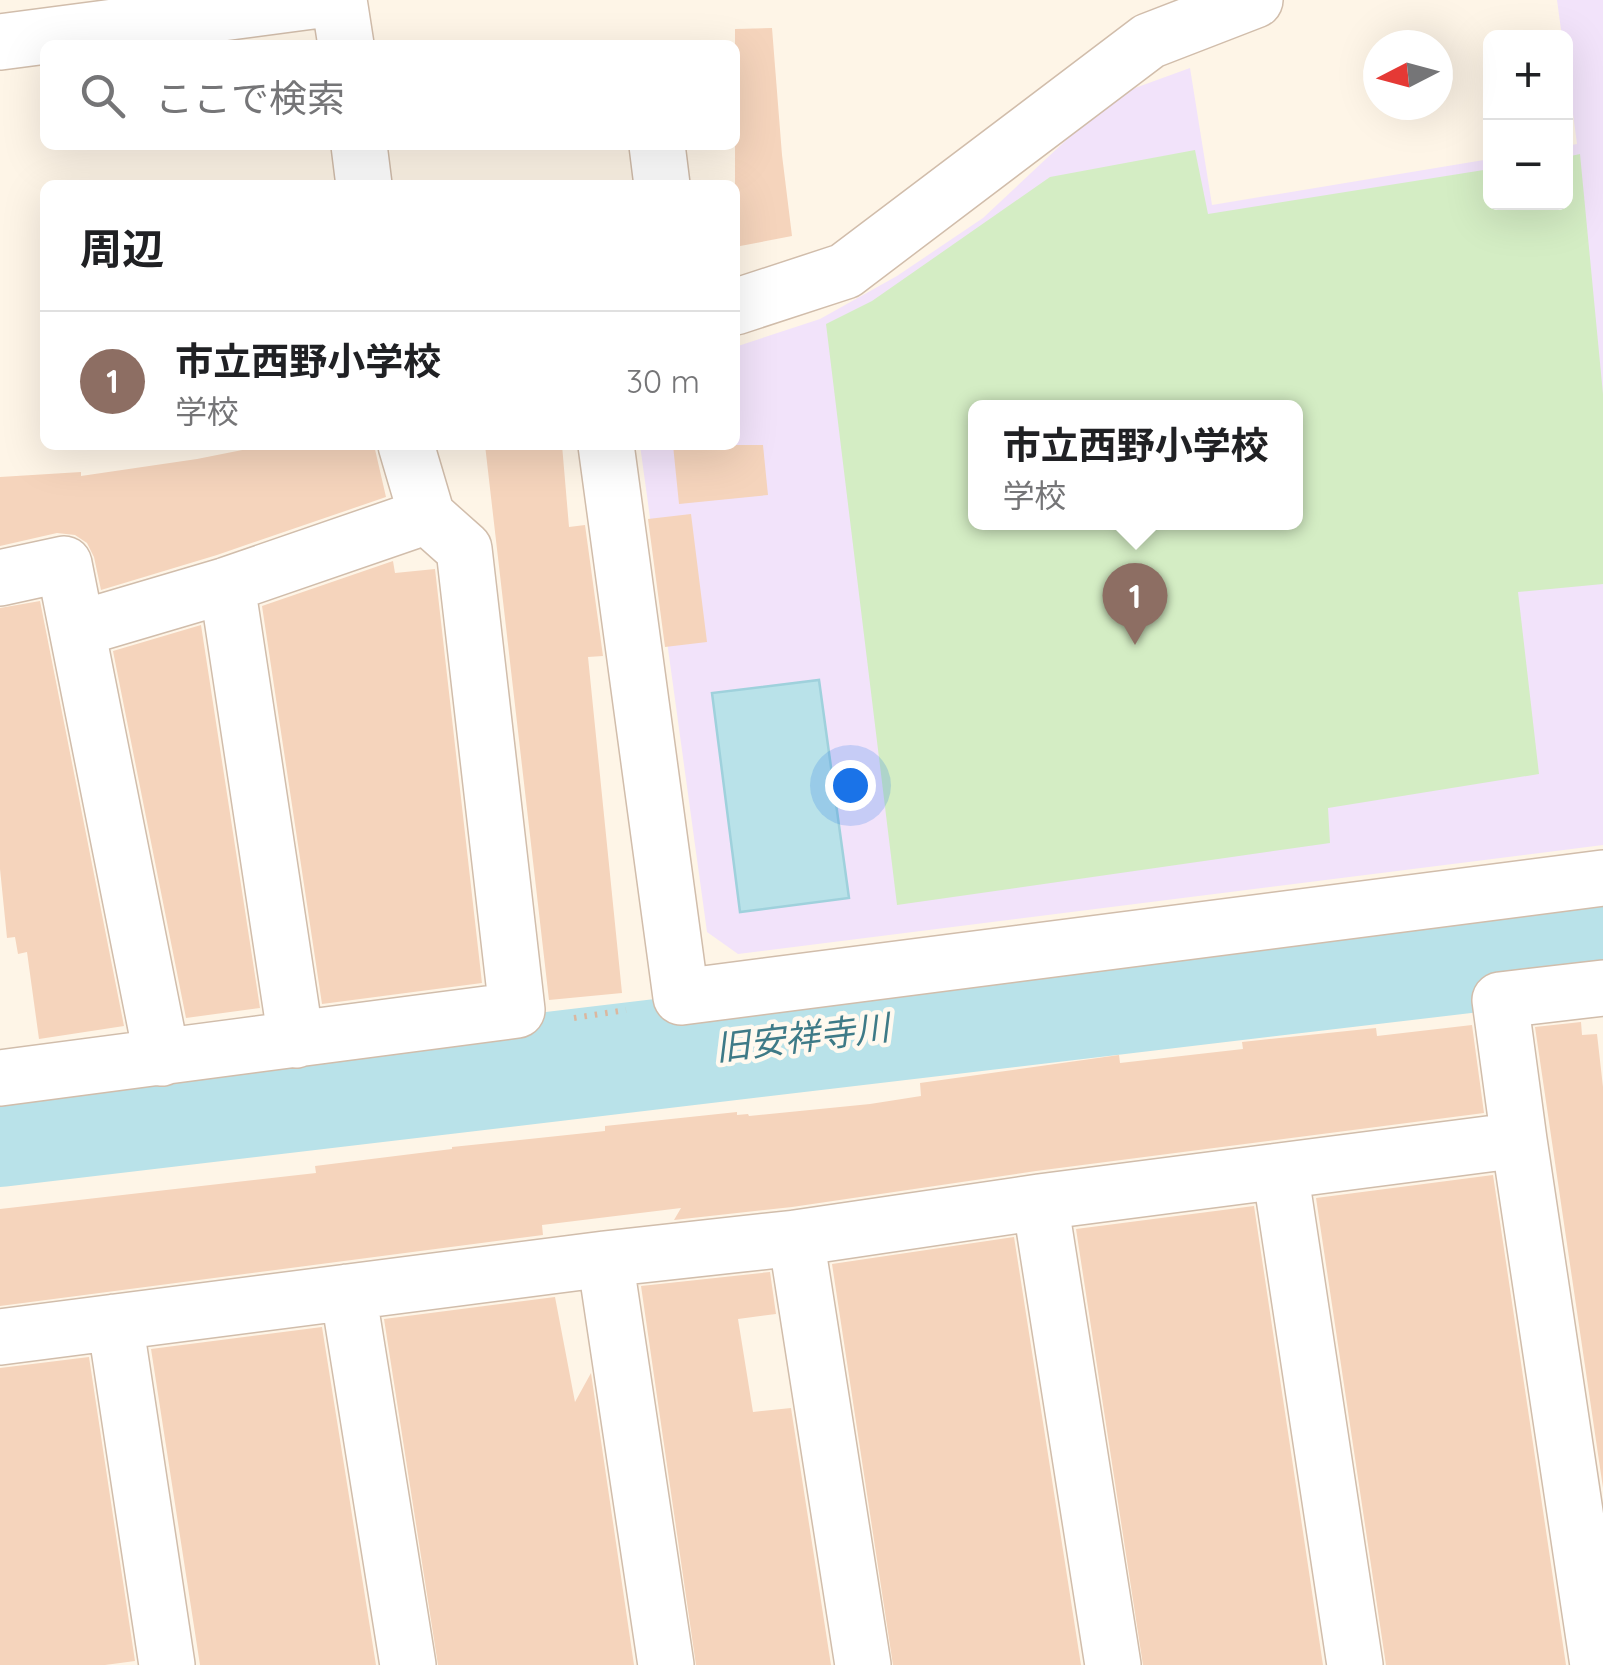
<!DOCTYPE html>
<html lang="ja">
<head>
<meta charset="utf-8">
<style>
  body { margin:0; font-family:Quicksand,"Noto Sans JP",sans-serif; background:#f6f6f6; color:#202124 }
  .controls { position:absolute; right:30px; top:30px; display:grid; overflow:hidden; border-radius:15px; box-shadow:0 10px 40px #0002 }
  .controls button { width:90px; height:90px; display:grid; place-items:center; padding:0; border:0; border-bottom:2px solid #e0e0e0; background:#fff; color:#202124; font:50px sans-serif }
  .compass { position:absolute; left:1363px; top:30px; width:90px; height:90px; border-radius:50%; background:#fff; box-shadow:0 10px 40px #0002; rotate:264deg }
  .you { position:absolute; left:850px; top:785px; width:35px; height:35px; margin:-25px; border:8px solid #fff; border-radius:50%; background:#1a73e8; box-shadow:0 0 0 15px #1a73e833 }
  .badge { display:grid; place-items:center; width:65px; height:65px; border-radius:50%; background:#ea580c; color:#fff; font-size:32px; font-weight:700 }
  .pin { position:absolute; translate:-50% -82px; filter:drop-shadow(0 2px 5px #0008) }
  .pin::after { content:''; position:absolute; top:52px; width:35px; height:30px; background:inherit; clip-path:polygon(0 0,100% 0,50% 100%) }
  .popup { position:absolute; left:968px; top:400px; width:335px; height:130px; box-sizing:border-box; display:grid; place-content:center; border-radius:15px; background:#fff; filter:drop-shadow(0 2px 8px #0005); font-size:32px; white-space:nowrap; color:#757577 }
  .popup b { font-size:38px; color:#202124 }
  .popup::after { content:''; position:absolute; left:50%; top:100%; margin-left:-20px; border:20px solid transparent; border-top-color:#fff }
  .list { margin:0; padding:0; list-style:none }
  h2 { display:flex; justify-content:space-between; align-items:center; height:130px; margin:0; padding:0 40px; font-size:42px }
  h2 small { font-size:32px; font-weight:400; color:#757577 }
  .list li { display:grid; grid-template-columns:65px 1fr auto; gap:30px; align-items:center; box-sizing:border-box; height:140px; padding:0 40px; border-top:2px solid #e0e0e0 }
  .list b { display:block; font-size:38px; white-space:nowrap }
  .list p { margin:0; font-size:32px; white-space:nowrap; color:#757577 }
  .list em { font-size:32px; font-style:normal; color:#757577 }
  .icon { flex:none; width:55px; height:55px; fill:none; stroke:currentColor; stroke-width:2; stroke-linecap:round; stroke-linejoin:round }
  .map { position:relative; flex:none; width:1603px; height:1665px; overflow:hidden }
  .search { position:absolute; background:#fff; box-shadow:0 10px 40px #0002; left:40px; top:40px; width:700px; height:110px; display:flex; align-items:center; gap:25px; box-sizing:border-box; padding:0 35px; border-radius:15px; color:#757577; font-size:38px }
  .panel { position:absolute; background:#fff; box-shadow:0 10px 40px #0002; left:40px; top:180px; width:700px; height:270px; border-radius:15px }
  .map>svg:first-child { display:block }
  .education { fill:#f2e3fa; fill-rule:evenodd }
  .green { fill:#d4edc4; fill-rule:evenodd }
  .water { fill:#b9e2e9; stroke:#9fd1dc; stroke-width:2.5 }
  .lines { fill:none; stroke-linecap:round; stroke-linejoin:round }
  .river { stroke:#b9e2e9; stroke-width:110 }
  .building { fill:#f5d4bc }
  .minor-casing { stroke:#d1bdab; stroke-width:58 }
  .path { stroke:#dbb79f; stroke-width:6; stroke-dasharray:2.5 8; stroke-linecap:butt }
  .minor { stroke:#fff; stroke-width:55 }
  .labels { text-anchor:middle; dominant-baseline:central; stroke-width:9; stroke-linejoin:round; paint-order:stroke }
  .water-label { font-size:35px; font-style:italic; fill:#3e7a87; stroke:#fff9ef }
</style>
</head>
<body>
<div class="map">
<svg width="1603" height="1665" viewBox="0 0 1603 1665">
  <rect width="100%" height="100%" fill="#fef5e7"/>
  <path class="education" d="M1557 0H1603V845L738 954 707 932 640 445H735V347L820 319 897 276 983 218 1094 114 1135 88 1190 68 1212 205 1490 159V202H1566V146L1577 144 1566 61V38L1562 37ZM975 408H1295V522H975Z"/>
  <path class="green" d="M1195 150 1208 214 1490 169V202H1566V157L1580 154 1603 394V584L1518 592 1539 774 1328 808 1330 843 897 905 826 324 872 301 1050 177ZM975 408H1295V522H975Z"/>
  <path class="water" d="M819 680 849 898 740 912 712 693Z"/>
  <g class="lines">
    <path class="river" d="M0 1132 1603 942"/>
  </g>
  <path class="building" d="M772 28 782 155 792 236 735 247V29Z
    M267 445H374L386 497 217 555 101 590 94 557 87 543 75 535 57 533 0 546V477L81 472V476L197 459Z
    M485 445H562L569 527 585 525 603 656 588 657 622 993 549 1000Z
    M673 445H763L768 495 679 504Z
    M691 514 707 642 665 647 648 519Z
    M393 561 395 573 435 569 482 983 322 1004 262 606Z
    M40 601 124 1026 39 1039 27 952 18 954 15 937 7 938 0 869V608Z
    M201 625 260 1008 186 1018 113 651Z
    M1581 1022 1582 1035 1597 1034 1603 1087V1488L1535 1027Z
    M1472 1025 1484 1113 1036 1171 792 1207 674 1220 681 1208 542 1225 543 1235 0 1306V1209L316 1173 315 1166 452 1149V1147L605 1131V1126L737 1112V1115L748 1114 749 1116 870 1104 921 1096 920 1083 1119 1055 1120 1063 1243 1049 1242 1042 1376 1028 1377 1036Z
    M1493 1175 1566 1665H1386L1316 1198Z
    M1254 1206 1323 1665H1143L1076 1229Z
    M1014 1237 1081 1665H893L832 1264Z
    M770 1272 776 1314 738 1319 753 1412 791 1408 831 1665H696L641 1286Z
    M555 1297 575 1402 591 1373 634 1665H438L384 1319Z
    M322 1327 376 1665H200L151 1349Z
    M89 1357 135 1661 105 1665H0V1368Z"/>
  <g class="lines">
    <g class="minor-casing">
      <path id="minor" d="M339 0 346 45
        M0 42 320 0
        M359 145 364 185
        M657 145 662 185
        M735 307 845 271 1149 41 1255 0
        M606 445 681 997 1603 878
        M0 578 64 564 162 1058
        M227 585 296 1040
        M78 629 227 585 427 516
        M0 1078 517 1010 464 549 427 516 406 445
        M1280 1171 1355 1665
        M1040 1202 1113 1665
        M796 1238 863 1665
        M605 1259 666 1665
        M348 1292 408 1665
        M115 1322 167 1665
        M0 1337 605 1259 796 1238 1040 1202 1519 1140
        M1598 1665 1519 1140 1500 1000 1603 988"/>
    </g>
    <path class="path" d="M574 1018 626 1010"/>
    <use href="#minor" class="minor"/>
  </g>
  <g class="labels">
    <g class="water-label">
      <text transform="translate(802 1037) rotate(-7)">旧安祥寺川</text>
    </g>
  </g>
</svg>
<div class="controls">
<button>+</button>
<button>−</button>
</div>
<svg class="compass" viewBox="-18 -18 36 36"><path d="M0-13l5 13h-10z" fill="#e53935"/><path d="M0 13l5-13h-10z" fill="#757577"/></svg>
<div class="you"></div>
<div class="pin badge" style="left:1135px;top:645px;background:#8d6e63">1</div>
<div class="popup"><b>市立西野小学校</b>学校</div>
<div class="search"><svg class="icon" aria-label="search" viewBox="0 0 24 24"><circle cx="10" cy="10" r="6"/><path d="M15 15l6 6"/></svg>ここで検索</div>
<section class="panel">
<h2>周辺<small></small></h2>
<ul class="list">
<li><span class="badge" style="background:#8d6e63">1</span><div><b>市立西野小学校</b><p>学校</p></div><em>30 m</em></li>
</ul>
</section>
</div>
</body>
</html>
